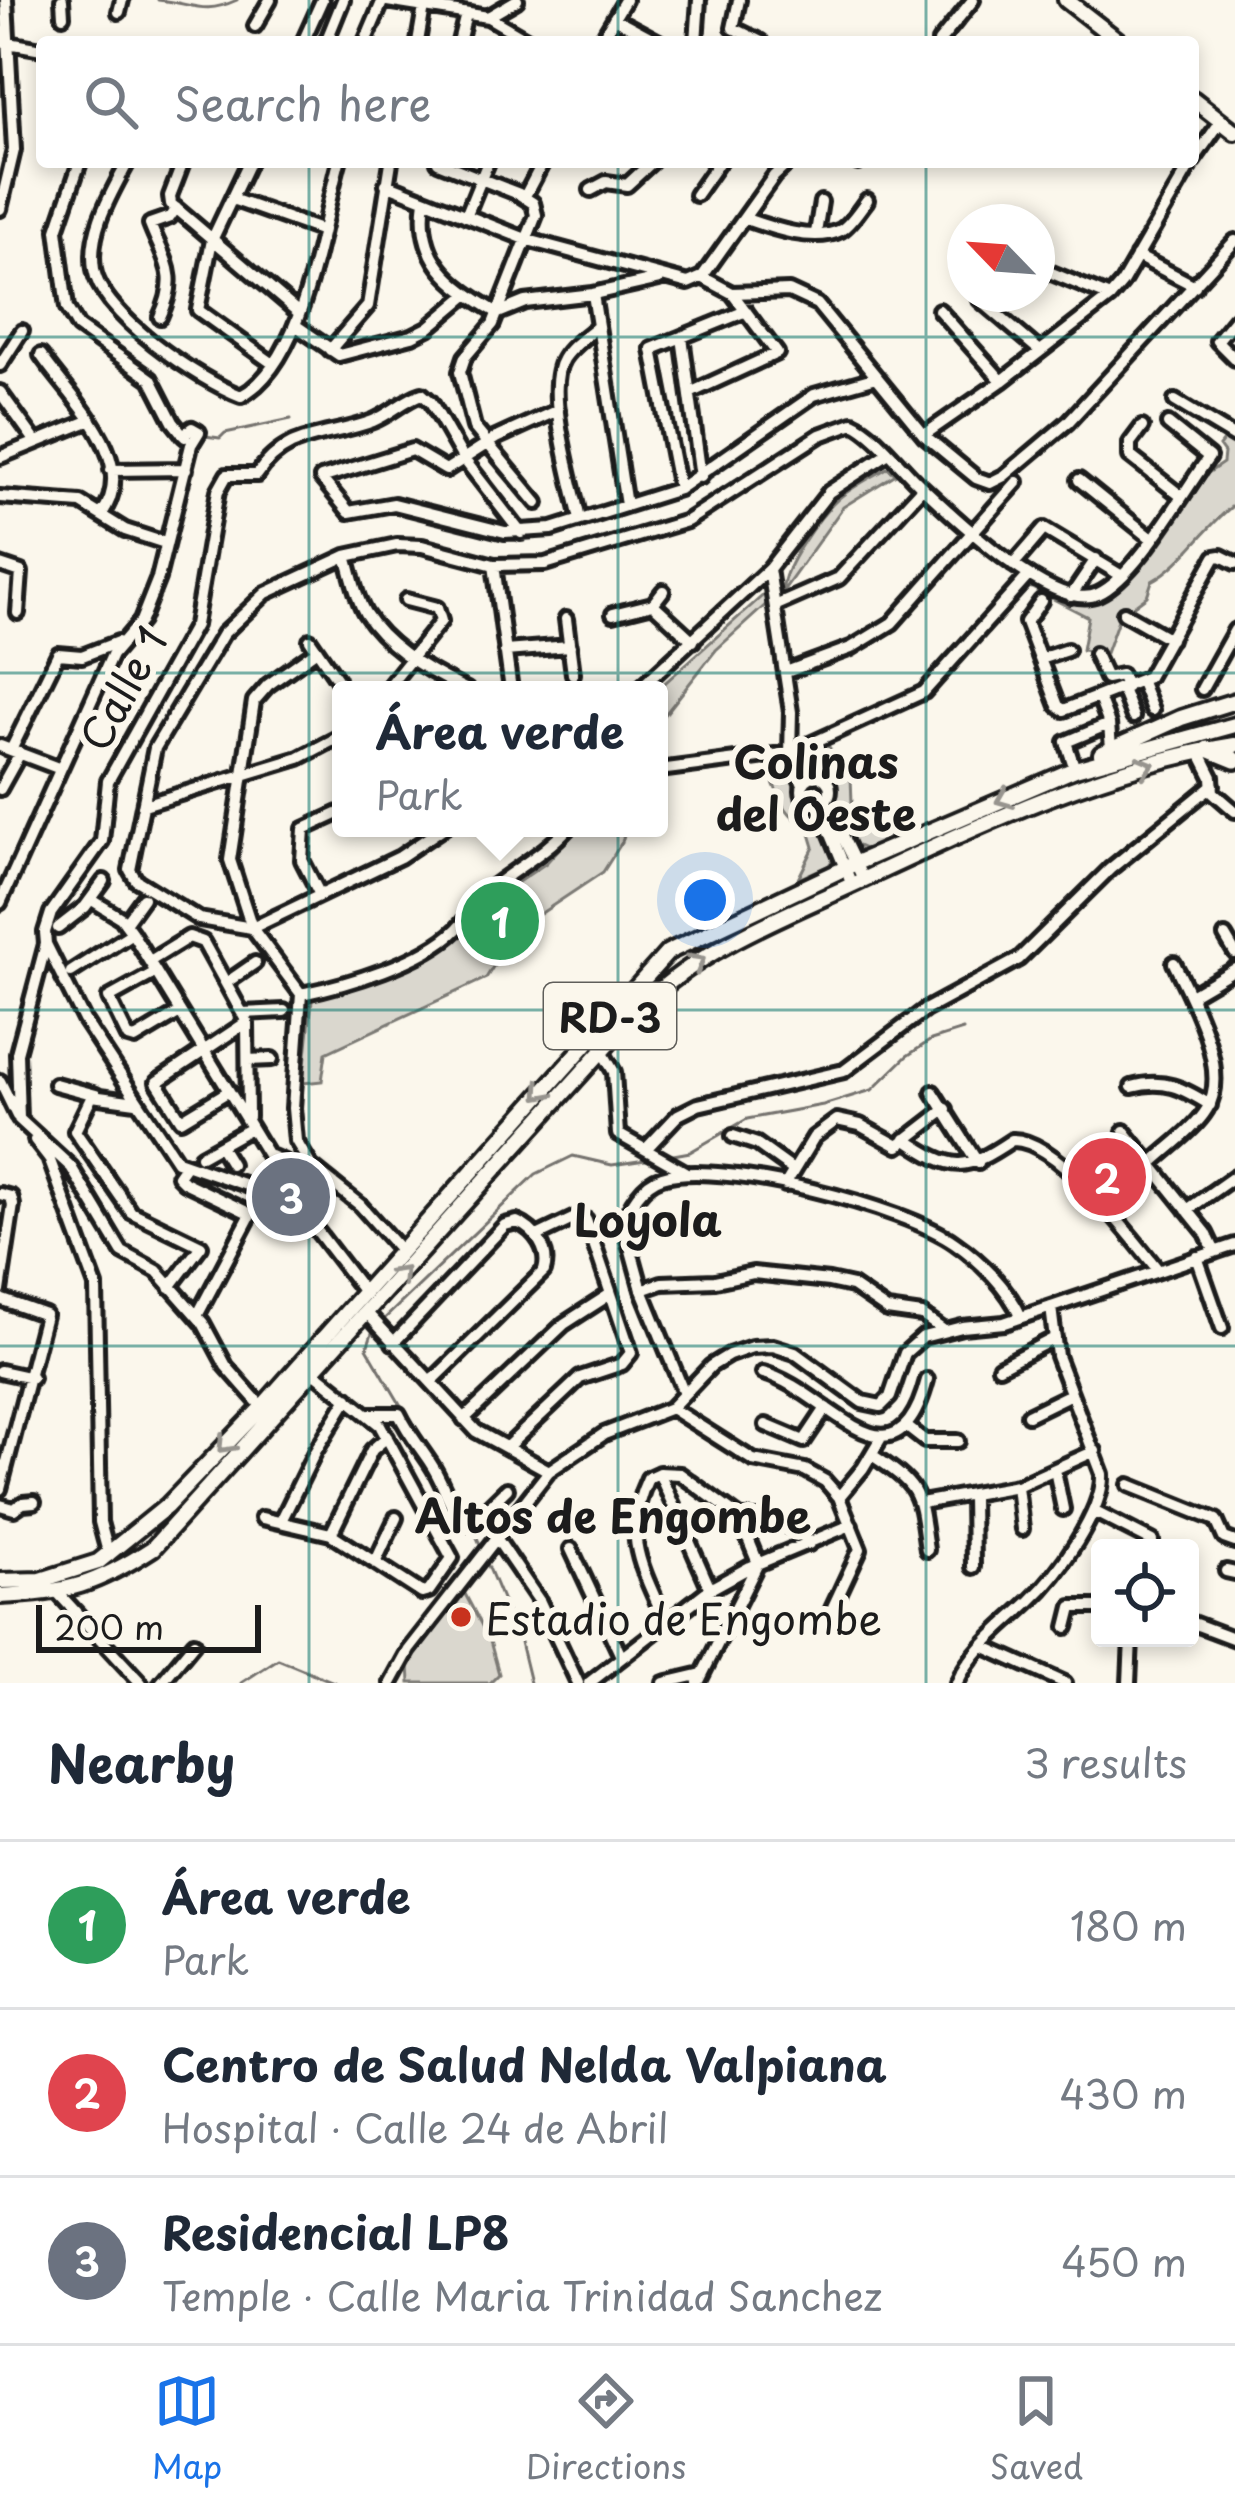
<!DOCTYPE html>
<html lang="en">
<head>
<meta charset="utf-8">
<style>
  body { margin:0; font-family:"Playpen Sans",sans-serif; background:#f2f2f3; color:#1f2937 }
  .controls { position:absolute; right:36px; bottom:36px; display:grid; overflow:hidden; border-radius:12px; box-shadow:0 6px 18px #0003 }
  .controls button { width:108px; height:108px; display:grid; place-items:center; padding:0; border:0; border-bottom:3px solid #e0e1e3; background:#fff; color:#1f2937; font:60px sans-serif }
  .compass { position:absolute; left:947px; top:204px; width:108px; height:108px; border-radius:50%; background:#fff; box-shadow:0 6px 18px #0003; rotate:295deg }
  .scale { position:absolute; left:36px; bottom:30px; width:225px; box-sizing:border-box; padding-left:12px; border:6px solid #1c1c1c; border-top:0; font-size:33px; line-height:42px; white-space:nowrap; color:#1c1c1c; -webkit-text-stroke:9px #fbf7ec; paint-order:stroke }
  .you { position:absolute; left:705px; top:900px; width:42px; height:42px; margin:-30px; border:9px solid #fff; border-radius:50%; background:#1a73e8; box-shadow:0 0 0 18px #1a73e833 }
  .badge { display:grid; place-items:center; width:78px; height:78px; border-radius:50%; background:#1a73e8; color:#fff; font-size:39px; font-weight:700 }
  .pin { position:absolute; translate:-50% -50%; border:6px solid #fff; box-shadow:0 3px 12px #0006 }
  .popup { position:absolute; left:332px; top:681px; width:336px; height:156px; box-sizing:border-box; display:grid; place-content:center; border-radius:12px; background:#fff; filter:drop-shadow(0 3px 9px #0005); font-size:39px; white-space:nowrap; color:#747a83 }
  .popup b { font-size:45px; color:#1f2937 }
  .popup::after { content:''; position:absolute; left:50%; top:100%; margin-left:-24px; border:24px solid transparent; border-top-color:#fff }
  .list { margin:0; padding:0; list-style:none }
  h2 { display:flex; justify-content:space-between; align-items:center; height:156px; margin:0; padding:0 48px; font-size:51px }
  h2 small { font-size:39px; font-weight:400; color:#747a83 }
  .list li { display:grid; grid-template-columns:78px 1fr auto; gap:36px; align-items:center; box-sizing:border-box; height:168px; padding:0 48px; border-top:3px solid #e0e1e3 }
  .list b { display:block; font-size:45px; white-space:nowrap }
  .list p { margin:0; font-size:39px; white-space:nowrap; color:#747a83 }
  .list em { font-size:39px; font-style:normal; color:#747a83 }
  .icon { flex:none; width:66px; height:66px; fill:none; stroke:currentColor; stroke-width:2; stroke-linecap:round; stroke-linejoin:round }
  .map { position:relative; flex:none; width:1235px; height:1683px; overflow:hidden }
  .search { position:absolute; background:#fff; box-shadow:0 6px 18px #0003; left:36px; right:36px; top:36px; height:132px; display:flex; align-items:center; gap:30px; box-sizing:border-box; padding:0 42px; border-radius:12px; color:#747a83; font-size:45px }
  .sheet { height:660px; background:#fff }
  nav { display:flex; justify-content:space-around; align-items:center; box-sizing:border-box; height:168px; border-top:3px solid #e0e1e3; background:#fff; font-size:33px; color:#747a83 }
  nav a { display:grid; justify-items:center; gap:6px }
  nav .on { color:#1a73e8 }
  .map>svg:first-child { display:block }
  .green { fill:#dad7ce; stroke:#7b7a75; stroke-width:3 }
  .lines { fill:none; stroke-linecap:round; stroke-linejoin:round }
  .stream { stroke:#74726e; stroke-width:3 }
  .minor-casing { stroke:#1c1c1c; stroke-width:20 }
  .major-casing { stroke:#1c1c1c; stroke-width:22 }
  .highway-casing { stroke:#1c1c1c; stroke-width:24 }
  .minor { stroke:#fbf7ec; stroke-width:10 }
  .major { stroke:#fbf7ec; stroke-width:14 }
  .highway { stroke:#fbf7ec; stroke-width:15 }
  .oneway { stroke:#97948e }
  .grid { fill:none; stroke:#0f766e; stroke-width:3; stroke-opacity:0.55 }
  .poi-dot { fill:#c8321e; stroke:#fbf7ec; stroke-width:4.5 }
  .labels { text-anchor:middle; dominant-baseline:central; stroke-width:12; stroke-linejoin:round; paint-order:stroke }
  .shield { fill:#fbf7ec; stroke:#5f5e5a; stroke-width:3 }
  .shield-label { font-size:39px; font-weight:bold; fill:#1c1c1c }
  .street-label { font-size:42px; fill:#1c1c1c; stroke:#fbf7ec }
  .poi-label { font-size:42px; fill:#1c1c1c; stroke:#fbf7ec; text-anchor:start }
  .neighbourhood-label { font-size:45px; font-weight:bold; fill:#1c1c1c; stroke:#fbf7ec }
</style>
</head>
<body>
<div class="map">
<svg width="1235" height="1683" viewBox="0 0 1235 1683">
  <rect width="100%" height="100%" fill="#fbf7ec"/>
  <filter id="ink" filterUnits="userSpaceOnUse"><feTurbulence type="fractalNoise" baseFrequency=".00833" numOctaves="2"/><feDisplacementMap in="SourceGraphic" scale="24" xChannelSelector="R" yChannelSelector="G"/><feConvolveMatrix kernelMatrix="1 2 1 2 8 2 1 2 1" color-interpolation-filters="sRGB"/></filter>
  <g filter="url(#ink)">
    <path class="green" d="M1226 437 1235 442V504C1204 527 1185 563 1152 581L1147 596 1119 617 1106 653 1082 650 1088 617 1028 586 931 692 826 743 851 777 852 803 862 827 896 837 867 850 856 845 836 797 833 781 819 771 808 750 913 700 1025 582C1042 592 1058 603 1078 604 1132 607 1180 512 1208 473L1223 463 1224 453 1219 446Z
      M887 468 896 474 843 507 783 591C781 568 820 516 837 500 851 487 871 478 887 468Z
      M769 590 771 600 716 650 659 722 657 690Z
      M783 757 799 799 813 811 833 859 829 865 798 879 814 847 808 827C780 815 777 786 763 761Z
      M578 828H626L622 842 603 872 516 930 486 978 326 1053 322 1081 303 1083 312 1000 375 982 449 945 493 899 546 863Z
      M464 1592 490 1641 499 1674 490 1683H410L409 1664Z"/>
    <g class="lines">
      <path class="stream" d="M158 0C194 3 202 16 237 0
        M205 436 220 438 225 433 291 419
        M668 1156 690 1152 747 1119 823 1105 872 1090 907 1056 931 1040 963 1030
        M380 1323 536 1174 573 1156 612 1165 652 1159
        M373 1330 367 1348 426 1448
        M446 1482 469 1520
        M473 1528 481 1547
        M484 1556 520 1642 530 1683
        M241 1683 278 1659 336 1683"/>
      <g class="minor-casing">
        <path id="minor" d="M62 0 63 16
          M381 0 488 17 531 42
          M739 0 733 28 761 42
          M119 12 122 0
          M488 17 517 0
          M614 18 659 42
          M255 26 270 0
          M3 42 42 49
          M303 42 322 0
          M326 42 343 0
          M365 42 383 0
          M418 42 424 7
          M459 42 466 14
          M600 42 625 0
          M696 42 699 0
          M939 42 973 0
          M1193 161 1221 121
          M80 162 57 230 67 308 78 327 151 379 173 422 185 437
          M128 162C111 194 88 231 94 269 101 315 199 380 241 396 305 362 321 226 339 162
          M183 162 170 196 171 204 299 313
          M249 162 212 240 198 310 272 363
          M438 162 519 194 533 203 536 215 493 324 465 357 460 372 474 427 537 503
          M858 162V163
          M386 184 528 240 688 283 702 277 774 176 789 162
          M591 190 606 182 627 185 652 162
          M696 195 719 162
          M525 196 543 162
          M232 199 320 230
          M425 200C416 259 450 285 498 313L525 302 593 294 659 279
          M0 209 14 150 6 0
          M466 216 488 162
          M746 219C771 228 815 243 841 230 851 224 860 209 867 200
          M816 233 821 202
          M1137 256 1195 286
          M1047 271 1110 297
          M732 293 789 291 817 304 924 435 976 478 990 483 1004 476 1068 422 1235 241
          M593 294 626 505
          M980 300 1040 351
          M939 310 1002 381
          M160 317C180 274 165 263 150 224L170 217 176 208
          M1235 319 1217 341 1235 359
          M295 325 339 355 412 336 428 328 467 295
          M682 337 701 477
          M330 350 368 306 391 162
          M41 355C69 397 142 460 101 515
          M0 365 22 331
          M0 392 36 442
          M692 392 777 353 732 293 702 277
          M1175 401 1235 437
          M558 410 496 438 446 470 412 450 321 478 349 512 394 504 505 532 552 529 679 489 814 395 877 377
          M1142 427 1130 443V456L1181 496
          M924 435 1002 381 1110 297 1122 283 1192 162
          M0 457 91 420
          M111 470 186 469
          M1079 480 1151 538
          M679 489 652 349 746 311
          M0 497 81 503 125 530 165 543
          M580 520C573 484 544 390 563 359 571 346 586 336 598 326
          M346 556C352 575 355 596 365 613 387 648 431 673 467 690
          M0 565 21 572 18 613
          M494 565 511 690
          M1013 565 1044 529 1122 576
          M769 569 791 712 790 753 803 785
          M1071 596 1096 559
          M1041 601 1026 622 1058 706 1064 710 1148 677 1215 557 1221 556 1235 563
          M653 604 693 641
          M777 605 839 578 922 488
          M1124 613 1170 639
          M613 614 653 604 663 591
          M566 619 573 674
          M310 640 337 679
          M317 650 268 685 254 701 230 860 252 928 301 994 293 1108 296 1141 311 1166 360 1205 400 1250
          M505 651 570 646
          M1095 654 1106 678 1121 675 1127 687
          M1040 659 1067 650
          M786 672 851 648 892 623 1017 482
          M1141 682 1152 710
          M1122 689 1133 717
          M1202 689 1235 630
          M386 690 441 621 437 608 406 600
          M638 690 769 569 829 492 887 454
          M1099 698 1109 724 1111 748
          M0 746 58 768
          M11 750 58 654 82 656 118 642
          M1199 751 1212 777 1213 792 1235 811
          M1075 769 1066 742 1109 724
          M659 770 790 753 924 692 1029 575
          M802 790a14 14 0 1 1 28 0a14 14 0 1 1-28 0Z
          M0 789 20 753
          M825 800 863 879
          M818 803 852 885
          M144 805 299 758 341 736
          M443 828 400 857 252 928 199 919 136 880 130 870 155 748 223 634 266 593 346 556 397 545 422 546 494 565 545 564 687 521 820 435 853 423C876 433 901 468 921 486 952 515 1054 614 1098 594 1136 577 1183 492 1209 457L1168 424
          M320 895 302 860 304 829 341 812
          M92 900 121 918 132 933 268 1155C294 1166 315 1174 318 1206L309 1222
          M0 903 112 655 141 621 158 578 191 445 199 432 192 428 183 435
          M125 923 143 898
          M58 928 85 907 104 881
          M1225 936 1235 953
          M46 944 84 1020 177 1161 295 1202 364 1292
          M150 961 189 937 203 942 247 1022 248 1117
          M71 972 132 933
          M156 972 109 998 128 1037 135 1039 180 1012
          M226 983 255 963
          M301 994C346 985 424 962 457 929 470 915 479 899 494 886 520 866 546 852 568 828
          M1192 1000 1194 993 1235 969
          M242 1013 284 1011
          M600 1048 614 1072 618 1134 685 1172
          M248 1060 272 1059
          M0 1081 17 1116
          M55 1084 96 1095
          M1132 1087C1164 1078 1183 1088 1210 1105
          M229 1091 181 1120 157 1082 247 1022
          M933 1092 978 1163
          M136 1102 92 1096 75 1131 131 1212 201 1246 170 1287
          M1124 1131 1206 1233 1215 1252
          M733 1136 757 1144 793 1170
          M905 1139C954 1172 964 1172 1012 1140 1056 1138 1131 1236 1158 1270
          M35 1140 49 1158 96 1286 100 1522 109 1556
          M220 1146 231 1164
          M646 1149 678 1115 698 1105 844 1071 925 1010 1019 959 1110 869 1213 785
          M201 1156 251 1128
          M1152 1163C1169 1147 1195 1129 1207 1109 1231 1070 1191 998 1174 963
          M185 1166 178 1176 184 1182 251 1214 197 1316
          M785 1185 814 1137 837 1120 860 1125 898 1146 946 1109
          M0 1194 11 1197 13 1205 0 1291
          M1187 1210 1235 1176
          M1197 1257 1222 1328
          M642 1290 662 1283 715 1281 753 1273 829 1281 852 1286 887 1310 922 1315 943 1330
          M0 1299 45 1315 0 1489
          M366 1312 476 1431 549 1471
          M393 1343 505 1225 517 1222C536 1230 550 1251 544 1271L431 1382
          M999 1367 1055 1338
          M0 1371 32 1378
          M763 1373C826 1388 895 1502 927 1380
          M684 1393 642 1290 624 1225C628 1206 643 1183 662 1177 721 1159 905 1207 955 1243 981 1261 1008 1288 1021 1317
          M262 1407 226 1366 203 1323 157 1271 122 1252 71 1167 19 1119 17 1053 46 944 45 932 51 913 102 841 108 781 195 625 218 491 227 475H257C286 430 329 438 373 421 391 414 405 399 422 394L431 402 463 458 521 533
          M671 1408 753 1460 805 1470 825 1481 839 1497 860 1549 832 1609
          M370 1414H399C408 1433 420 1447 431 1464 445 1485 447 1505 466 1524L473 1522 507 1489
          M1028 1415 1071 1394
          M464 1419 564 1324 609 1295
          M766 1425 804 1441 826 1408
          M907 1427 925 1441H958
          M508 1446 580 1378 622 1364 631 1353 586 1220 577 1217 537 1236
          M872 1455C922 1488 919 1493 927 1550
          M1055 1470 1063 1509
          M659 1473 680 1474 739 1517 758 1563 698 1683
          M659 1473 648 1478C621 1535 642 1568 665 1620
          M659 1473 710 1589
          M1129 1485 1216 1520 1224 1538 1235 1542
          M1017 1486 1022 1529
          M839 1497 863 1468 882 1436
          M972 1497 973 1567
          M921 1503 1017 1486 1095 1451
          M0 1505 14 1509 23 1503 34 1502
          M1095 1512 1152 1541V1548
          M739 1517C764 1521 795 1519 809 1544
          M262 1518 331 1534 422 1593 429 1591 452 1558 380 1425 309 1368
          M281 1521 315 1452 348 1398
          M331 1534 372 1450 387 1437
          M497 1539 540 1602 578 1683
          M571 1549 621 1656
          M376 1561 396 1518
          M1226 1571 1235 1573
          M58 1593 141 1683
          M1190 1622 1235 1639
          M1067 1627 1072 1607H1100
          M985 1647 1065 1683
          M161 1683 194 1643
          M391 1683 409 1650 549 1471 604 1434 671 1408 711 1366 729 1355 752 1347 773 1346 795 1353 862 1402 881 1406 890 1397 905 1353 923 1337 962 1327 1004 1323 1235 1245
          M589 1683 710 1589 750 1567 851 1525
          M664 1683 702 1674
          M957 1683C972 1649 1004 1626 1030 1601 1057 1576 1104 1511 1102 1474L1057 1356 1051 1307
          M1129 1683 1131 1638"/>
      </g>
      <g class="major-casing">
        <path id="major" d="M1066 0 1120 42
          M1193 99 1235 132
          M1101 754 1181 718 1235 701
          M0 1581 41 1580 98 1562 167 1506 262 1407 668 952 856 863 1075 769 1235 725
          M0 1596C68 1593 96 1585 153 1548L644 1004C705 946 783 917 858 882 978 826 1103 766 1235 745"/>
      </g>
      <g class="highway-casing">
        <path id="highway" d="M1208 749 1235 760"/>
      </g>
      <use href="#minor" class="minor"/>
      <use href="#major" class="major"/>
      <use href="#highway" class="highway"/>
    </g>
    <defs><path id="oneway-chevron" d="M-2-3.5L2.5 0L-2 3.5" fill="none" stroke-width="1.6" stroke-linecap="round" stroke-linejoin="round" transform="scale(3)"/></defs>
    <g class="oneway">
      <use href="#oneway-chevron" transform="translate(1146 766) rotate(-16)"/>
      <use href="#oneway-chevron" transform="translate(1004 799) rotate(158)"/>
      <use href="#oneway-chevron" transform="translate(697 962) rotate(-30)"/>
      <use href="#oneway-chevron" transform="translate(542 1092) rotate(132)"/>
      <use href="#oneway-chevron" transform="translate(401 1274) rotate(-47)"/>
      <use href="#oneway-chevron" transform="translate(225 1445) rotate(134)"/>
    </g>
  </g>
  <path class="grid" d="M309 0V42M618 0V42M926 0V42M309 162V1683M618 162V1683M926 162V1683M0 337H1235M0 673H1235M0 1010H1235M0 1346H1235"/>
  <circle class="poi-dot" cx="461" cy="1617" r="12"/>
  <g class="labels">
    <rect class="shield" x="544" y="983" width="132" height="66" rx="9"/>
    <g class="shield-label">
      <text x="610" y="1016">RD-3</text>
    </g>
    <g class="street-label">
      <text transform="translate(122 688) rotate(-61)">Calle 1</text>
    </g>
    <g class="poi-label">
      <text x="485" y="1617">Estadio de Engombe</text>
    </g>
    <g class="neighbourhood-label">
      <text x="816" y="760">Colinas<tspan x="816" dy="52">del Oeste</tspan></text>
      <text x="648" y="1218">Loyola</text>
      <text x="613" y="1514">Altos de Engombe</text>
    </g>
  </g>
</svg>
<div class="controls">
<button><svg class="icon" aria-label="locate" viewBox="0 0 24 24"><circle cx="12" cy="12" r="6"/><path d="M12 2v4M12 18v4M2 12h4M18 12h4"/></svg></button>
</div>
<svg class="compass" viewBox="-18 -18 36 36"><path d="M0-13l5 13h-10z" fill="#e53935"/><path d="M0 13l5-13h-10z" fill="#747a83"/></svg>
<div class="scale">200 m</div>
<div class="you"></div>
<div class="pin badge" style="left:500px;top:921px;background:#2e9e5b">1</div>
<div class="popup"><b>Área verde</b>Park</div>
<div class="pin badge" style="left:1107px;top:1177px;background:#e0444e">2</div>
<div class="pin badge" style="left:291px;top:1197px;background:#6b7280">3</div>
<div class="search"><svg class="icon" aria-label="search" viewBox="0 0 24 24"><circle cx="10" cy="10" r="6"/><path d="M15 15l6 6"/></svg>Search here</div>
</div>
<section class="sheet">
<h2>Nearby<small>3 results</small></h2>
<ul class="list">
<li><span class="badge" style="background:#2e9e5b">1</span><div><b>Área verde</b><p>Park</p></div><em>180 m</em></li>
<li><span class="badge" style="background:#e0444e">2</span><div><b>Centro de Salud Nelda Valpiana</b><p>Hospital · Calle 24 de Abril</p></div><em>430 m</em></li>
<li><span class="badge" style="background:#6b7280">3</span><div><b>Residencial LP8</b><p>Temple · Calle Maria Trinidad Sanchez</p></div><em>450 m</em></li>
</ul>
</section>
<nav>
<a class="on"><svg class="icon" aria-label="map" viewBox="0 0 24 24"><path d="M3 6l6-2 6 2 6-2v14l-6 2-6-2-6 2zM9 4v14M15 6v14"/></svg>Map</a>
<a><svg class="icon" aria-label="directions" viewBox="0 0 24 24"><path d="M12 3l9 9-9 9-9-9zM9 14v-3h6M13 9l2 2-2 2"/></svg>Directions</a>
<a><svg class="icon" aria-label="saved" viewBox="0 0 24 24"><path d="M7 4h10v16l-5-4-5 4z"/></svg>Saved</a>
</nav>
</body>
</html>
